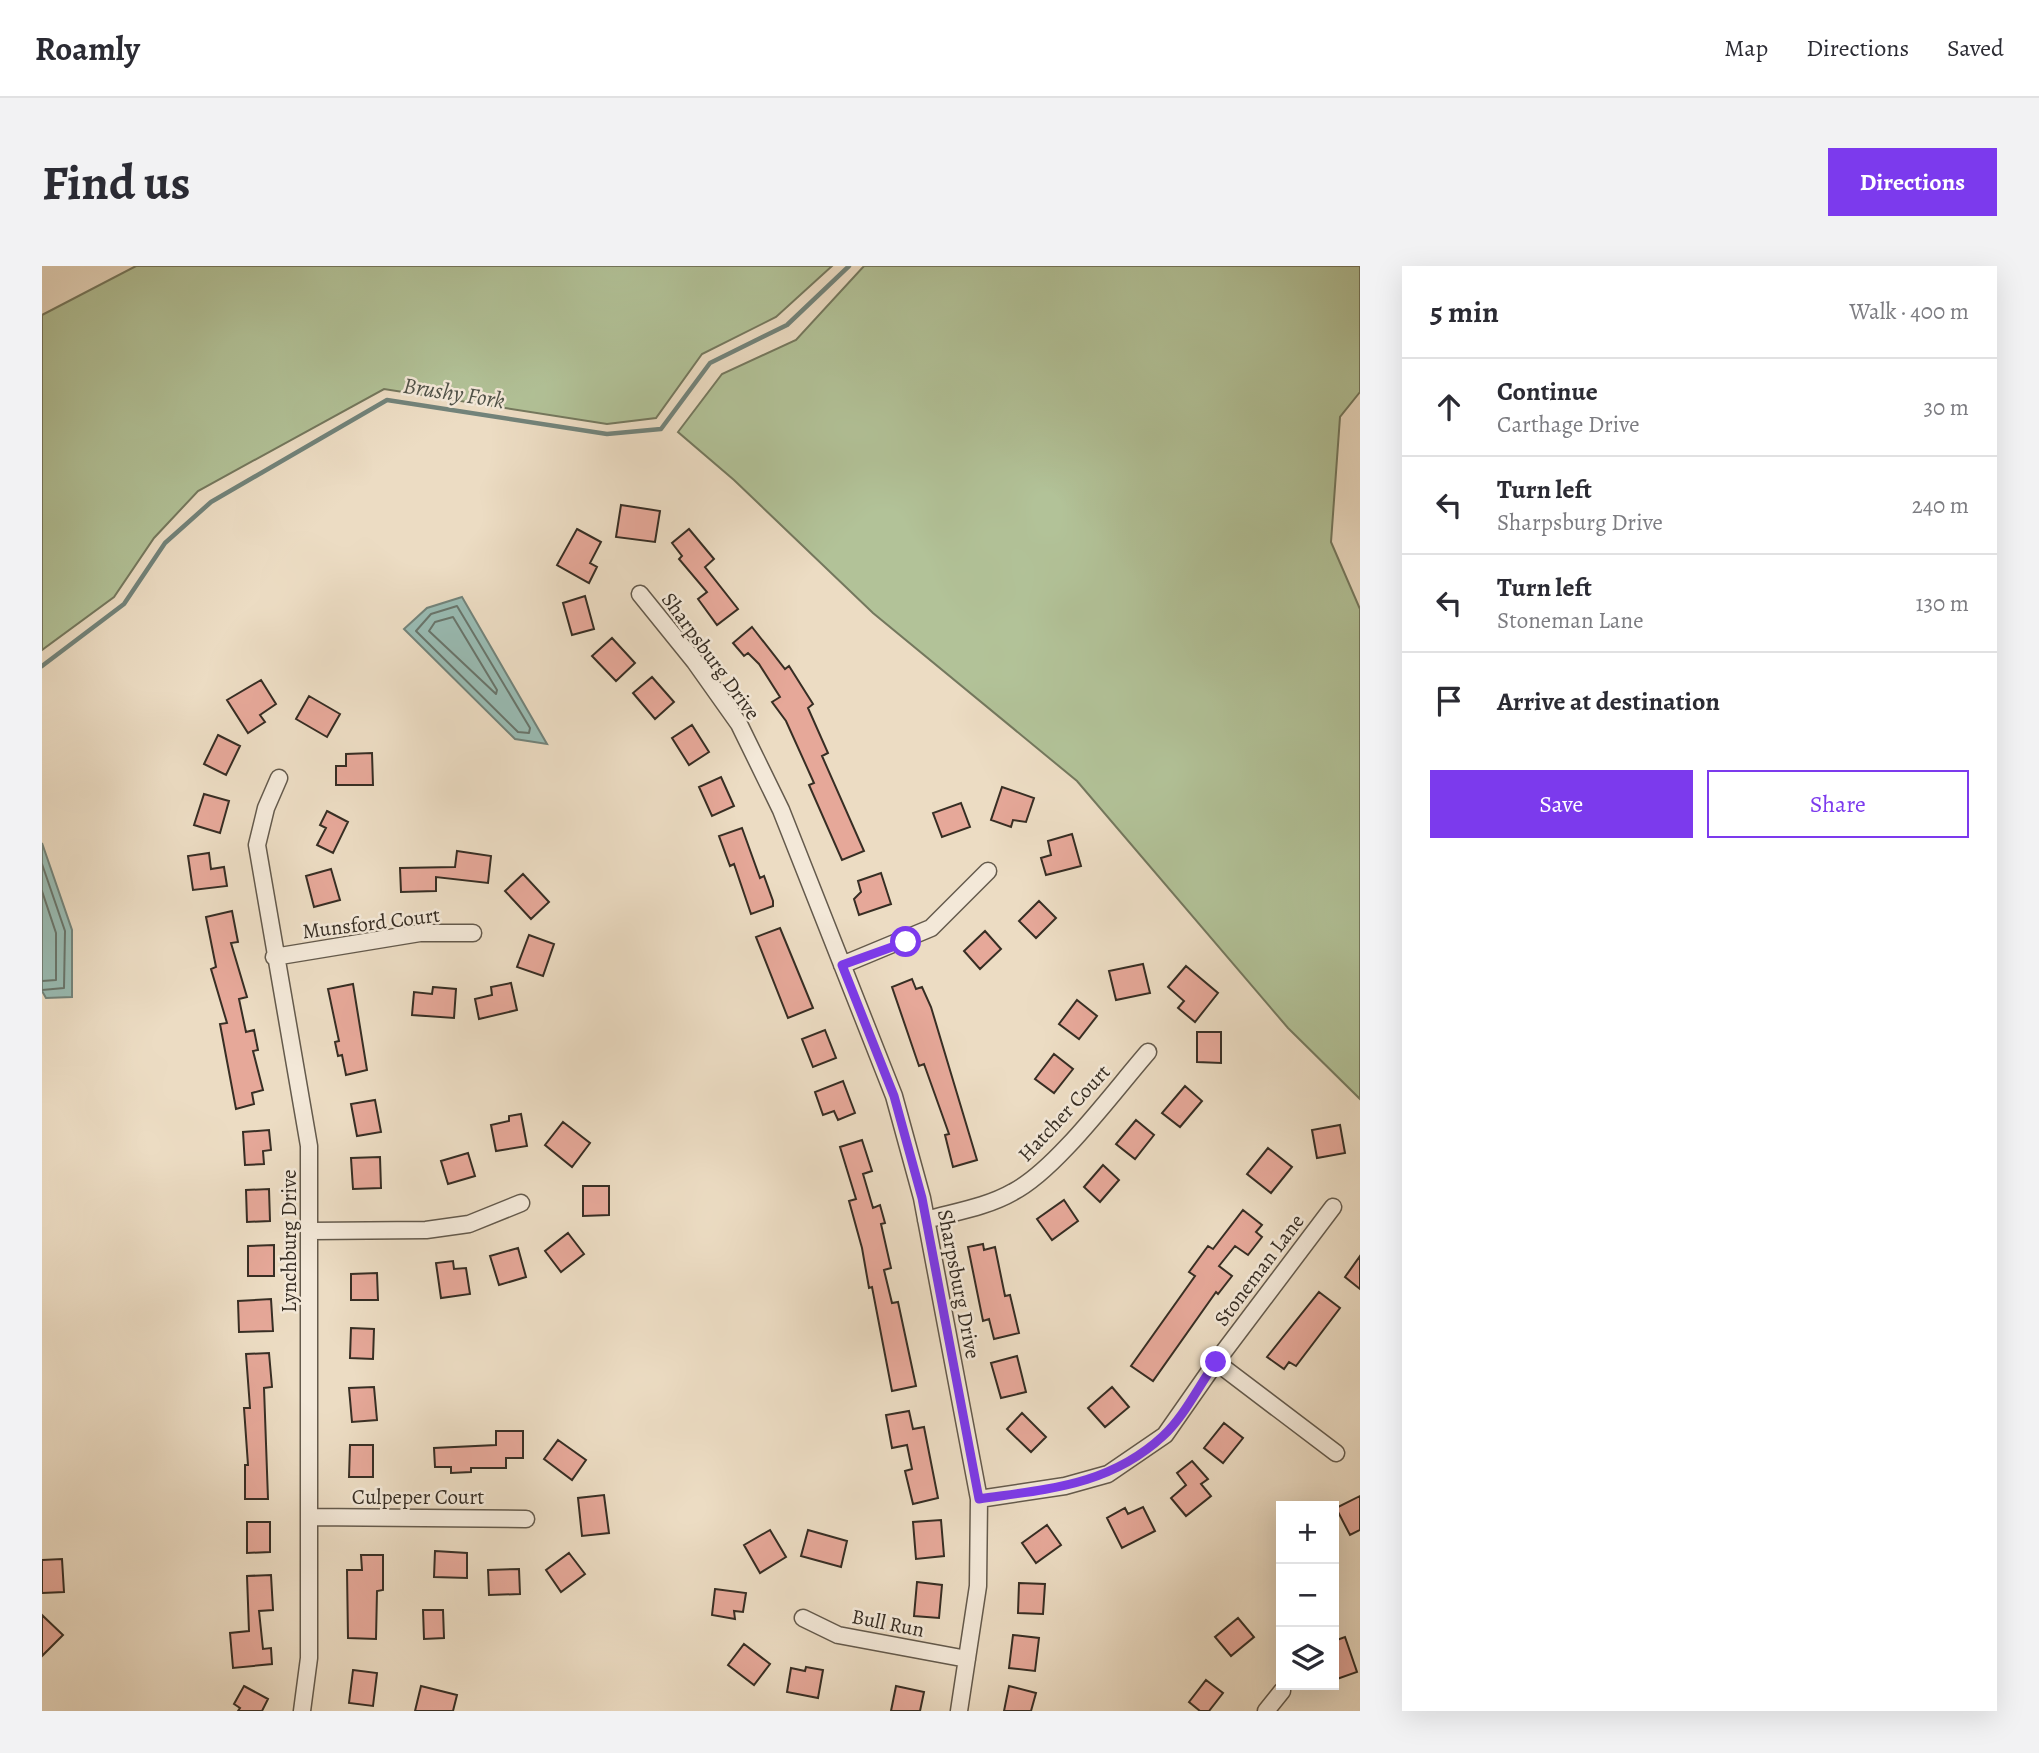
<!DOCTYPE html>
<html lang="en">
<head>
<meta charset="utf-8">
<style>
  body { margin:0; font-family:Alegreya,serif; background:#f2f2f3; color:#2b2b33 }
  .controls { position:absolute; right:21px; bottom:21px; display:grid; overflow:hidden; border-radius:0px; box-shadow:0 7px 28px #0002 }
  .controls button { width:63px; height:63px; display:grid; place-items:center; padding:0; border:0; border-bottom:2px solid #e1e1e2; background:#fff; color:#2b2b33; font:35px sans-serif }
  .stop { position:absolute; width:21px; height:21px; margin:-16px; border:5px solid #7c3aed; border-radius:50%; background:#fff }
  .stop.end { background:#7c3aed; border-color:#fff; box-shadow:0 2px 7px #0008 }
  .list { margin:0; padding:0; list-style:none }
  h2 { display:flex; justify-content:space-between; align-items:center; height:91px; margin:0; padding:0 28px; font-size:30px }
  h2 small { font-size:23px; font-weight:400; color:#7c7c81 }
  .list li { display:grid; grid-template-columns:46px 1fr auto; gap:21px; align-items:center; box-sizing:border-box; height:98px; padding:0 28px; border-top:2px solid #e1e1e2 }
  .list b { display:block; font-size:26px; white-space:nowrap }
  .list p { margin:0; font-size:23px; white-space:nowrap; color:#7c7c81 }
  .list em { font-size:23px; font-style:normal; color:#7c7c81 }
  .actions { display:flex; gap:14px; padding:21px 28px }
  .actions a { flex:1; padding:16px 0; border:2px solid #7c3aed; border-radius:0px; text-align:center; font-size:24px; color:#7c3aed }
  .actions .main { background:#7c3aed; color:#fff }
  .icon { flex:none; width:38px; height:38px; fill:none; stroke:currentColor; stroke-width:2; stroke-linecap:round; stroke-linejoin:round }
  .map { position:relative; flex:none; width:1318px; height:1445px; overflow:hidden; border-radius:0px }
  header { display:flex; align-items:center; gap:42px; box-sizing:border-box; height:98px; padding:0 35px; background:#fff; border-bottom:2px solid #e1e1e2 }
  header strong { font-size:33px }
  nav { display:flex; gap:38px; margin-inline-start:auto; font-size:24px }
  .intro { display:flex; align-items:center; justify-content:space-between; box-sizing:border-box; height:168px; padding:0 42px }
  h1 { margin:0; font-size:49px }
  .button { padding:18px 32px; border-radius:0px; background:#7c3aed; color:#fff; font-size:24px; font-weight:700 }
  main { display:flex; gap:42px; padding:0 42px }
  aside { flex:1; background:#fff; border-radius:0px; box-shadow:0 7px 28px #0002 }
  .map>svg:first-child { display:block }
  .green { fill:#b2c298; stroke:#74785e; stroke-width:2 }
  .water { fill:#99bcb4; stroke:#72837a; stroke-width:2 }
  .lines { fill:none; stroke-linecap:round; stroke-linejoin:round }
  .shore { stroke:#68756c; stroke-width:2 }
  .stream { stroke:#72837a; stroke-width:4.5 }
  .building { fill:#e6a899; stroke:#372e24; stroke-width:2 }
  .street-casing { stroke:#645a4c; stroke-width:19 }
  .street { stroke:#f3e8d8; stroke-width:16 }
  .route { stroke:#7c3aed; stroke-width:9 }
  .labels { text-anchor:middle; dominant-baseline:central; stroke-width:5; stroke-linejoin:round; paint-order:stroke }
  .street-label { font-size:21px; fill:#372e24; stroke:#f3e8d8 }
  .water-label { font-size:23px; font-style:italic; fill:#505248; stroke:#f3e8d8 }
</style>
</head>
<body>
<header>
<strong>Roamly</strong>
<nav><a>Map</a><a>Directions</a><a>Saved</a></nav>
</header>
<div class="intro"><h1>Find us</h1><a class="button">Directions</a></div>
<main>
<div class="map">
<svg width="1318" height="1445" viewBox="0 0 1318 1445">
  <rect width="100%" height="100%" fill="#ecdcc3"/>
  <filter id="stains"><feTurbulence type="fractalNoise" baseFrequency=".00286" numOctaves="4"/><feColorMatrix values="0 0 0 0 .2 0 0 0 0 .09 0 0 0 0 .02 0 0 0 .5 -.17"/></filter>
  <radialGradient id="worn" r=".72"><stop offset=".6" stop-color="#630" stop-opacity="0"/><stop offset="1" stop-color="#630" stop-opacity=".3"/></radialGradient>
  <path class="green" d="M94 0H790L734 51 660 88 614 152 565 158 342 123 156 225 112 272 72 331 0 384V49Z
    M822 0H1318V126L1298 151 1289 276 1318 343V833L1246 762 1035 515 831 347 692 214 636 166 680 108 754 74Z"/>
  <path class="water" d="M420 331 505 478 473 473 362 363 385 342Z
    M0 577 30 664V731L4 732 0 725Z"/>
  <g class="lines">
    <path class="shore" d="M415 340 488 462 487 467 476 466 374 365 389 348Z
      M411 351 455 424 454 428 387 365 393 356Z
      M0 598 23 665 22 722 0 724
      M0 625 14 667V714L0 715"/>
    <path class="stream" d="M0 400 82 338 123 277 169 236 345 134 565 168 619 163 668 97 745 59 807 0"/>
  </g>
  <path class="building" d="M579 239 618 245 613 276 574 271Z
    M535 263 559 276 548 297 555 301 547 317 515 299Z
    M647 263 672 293 663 301 696 343 675 359 656 333 665 326 637 293 640 290 630 277Z
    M543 330 552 363 530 369 521 337Z
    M710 361 743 403 747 400 771 438 766 442 786 487 780 490 822 585 800 594 767 519 772 517 744 455 730 436 738 431 717 398 706 387 702 390 691 377Z
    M570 372 593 397 574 415 550 390Z
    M610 411 632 436 613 453 591 427Z
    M219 414 234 438 218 449 223 456 206 467 185 434Z
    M267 430 298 448 285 471 254 453Z
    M650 459 667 486 647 499 630 472Z
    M176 469 198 480 184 509 162 498Z
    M330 487 331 519H294V500H304V488Z
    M679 511 692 540 670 550 657 521Z
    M960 521 992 532 984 556 971 554 969 561 949 554Z
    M162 528 187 535 178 567 152 559Z
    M919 537 928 561 900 571 891 547Z
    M285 545 306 556 291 587 275 579 284 562 278 559Z
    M700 562 718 612 722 610 731 635V640L709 648 692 598 688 600 677 570Z
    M1030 568 1039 600 1004 609 999 592 1009 589 1006 575Z
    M415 585 449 590 446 617 394 611V625L359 626 358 602 413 601Z
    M167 587 169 603 182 601 185 620 151 624 146 590Z
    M289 603 298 634 272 641 264 610Z
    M839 607 849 638 817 649 812 633 819 626 816 615Z
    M481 608 507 636 489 653 463 625Z
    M997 635 1014 652 994 672 977 655Z
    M190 645 196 676 189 677 205 731 197 733 204 766 212 764 216 784 211 785 221 824 210 827 212 838 194 843 178 758 185 757 169 703 174 701 164 651Z
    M738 662 771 742 746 752 714 671Z
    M943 665 959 683 938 703 922 685Z
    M487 669 512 678 501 710 475 701Z
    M1101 698 1108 727 1074 734 1067 705Z
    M1144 700 1176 727 1153 756 1136 742 1142 735 1126 721Z
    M870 713 874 723 880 721 889 741 935 894 911 901 903 869 907 868 882 798 877 800 850 721Z
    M469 717 475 744 437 753 433 733 450 729 449 721Z
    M311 718 325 804 304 809 300 789 296 790 293 776 297 775 286 723Z
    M391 721 414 723 412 752 370 749 372 726 390 728Z
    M1035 734 1055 750 1037 773 1017 758Z
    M783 764 794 792 771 801 760 773Z
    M1155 766H1179V797L1155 796Z
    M1012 788 1031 803 1012 827 993 813Z
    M801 815 813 847 796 854 792 845 781 849 773 826Z
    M1143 820 1160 835 1138 861 1120 847Z
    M333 834 339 866 315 870 309 838Z
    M479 848 485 880 454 885 449 859 467 855V850Z
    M1094 854 1112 869 1093 893 1074 878Z
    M521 856 548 877 530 901 503 879Z
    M1298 859 1303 887 1275 892 1270 864Z
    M227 864 229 884 221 885 222 898 203 899 201 866Z
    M820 874 830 905 821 908 831 942 838 939 843 957 839 958 849 1002 842 1004 850 1037 856 1036 874 1120 850 1125 830 1021 827 1022 820 982 807 935 814 933 798 881Z
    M1226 882 1250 901 1229 927 1205 908Z
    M426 887 433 910 406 918 399 895Z
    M338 891 339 922 311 923 309 892Z
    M1061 899 1077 914 1058 936 1042 921Z
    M541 920H567V949L541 950Z
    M227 923 228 955 205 956 204 924Z
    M1022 934 1036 955 1010 974 995 953Z
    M1201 944 1220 959 1214 966 1220 971 1206 989 1193 980 1177 1000 1190 1010 1176 1028 1174 1026 1111 1115 1089 1100 1153 1010 1147 1006 1166 980 1171 983Z
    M526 967 542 988 519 1006 503 985Z
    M941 978 942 984 953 981 963 1030 968 1029 977 1067 952 1073 947 1053 941 1055 926 981Z
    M232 979V1010H206V980Z
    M476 982 484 1011 457 1019 448 990Z
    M1318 990V1023L1303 1011Z
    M411 995 412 1003 424 1002 428 1028 399 1032 394 997Z
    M335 1007 336 1034H309V1008Z
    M1277 1026 1298 1042 1254 1100 1247 1096 1242 1103 1225 1091Z
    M229 1033 231 1065 197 1066 196 1035Z
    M309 1062 332 1063 331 1093 308 1092Z
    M227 1087 230 1121 222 1122 226 1233H203V1199H206L202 1142H208L204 1088Z
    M975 1090 984 1126 959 1132 949 1097Z
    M332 1121 335 1154 310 1156 307 1122Z
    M1070 1121 1087 1141 1063 1161 1046 1142Z
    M867 1145 871 1163 882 1161 896 1232 871 1238 863 1205 870 1203 865 1179 850 1182 844 1149Z
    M980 1147 1004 1171 989 1186 965 1163Z
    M1182 1157 1201 1172 1181 1197 1162 1182Z
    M454 1165H481V1192H464V1202H429V1206L409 1207V1201H393L392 1182 454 1179Z
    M516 1174 544 1194 530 1214 502 1193Z
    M308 1179H331V1211H307Z
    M1150 1195 1166 1213 1159 1218 1169 1230 1144 1250 1129 1232 1144 1219 1135 1207Z
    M562 1229 567 1267 540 1270 536 1232Z
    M1318 1230V1264L1308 1269 1294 1242Z
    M1101 1241 1113 1265 1080 1282 1065 1252 1083 1242 1086 1248Z
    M899 1254 902 1290 874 1293 871 1256Z
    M205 1256H228V1286L205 1287Z
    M1005 1259 1019 1279 994 1297 980 1277Z
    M728 1264 744 1291 718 1307 702 1279Z
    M766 1264 805 1275 799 1301 759 1290Z
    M393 1285 425 1287V1312L392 1311Z
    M527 1287 543 1308 519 1326 504 1304Z
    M319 1289H341V1324L335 1325 334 1373 306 1372 305 1304H320Z
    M20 1293 22 1326 0 1327V1294Z
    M477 1303 478 1328 447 1329 446 1304Z
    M229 1309 231 1344 217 1345 221 1383 229 1382 230 1398 191 1402 188 1367 207 1365 205 1310Z
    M875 1316 900 1319 897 1352 872 1350Z
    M977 1317 1003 1318 1001 1348 976 1347Z
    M673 1323 704 1327 701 1346 692 1345 693 1353 670 1349Z
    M381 1344H401L402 1372 382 1373Z
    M0 1349 21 1369 0 1390Z
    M1196 1352 1212 1371 1189 1390 1173 1371Z
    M971 1369 997 1372 993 1405 967 1402Z
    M1303 1371 1315 1406 1292 1414V1375Z
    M702 1378 728 1398 712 1419 686 1399Z
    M764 1401 781 1404 776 1432 745 1426 749 1402 763 1405Z
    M311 1404 335 1407 331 1440 307 1437Z
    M1164 1414 1181 1427 1167 1445H1158L1147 1436Z
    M202 1420 226 1433 220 1445H196L198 1442 192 1438Z
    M379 1420 415 1429 411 1445H373Z
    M854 1420 882 1426 878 1445H849Z
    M967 1420 994 1427 989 1445H962Z"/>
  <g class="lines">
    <g class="street-casing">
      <path id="street" d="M598 328 653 396 697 458 739 544 852 830 880 932 937 1233 936 1320 917 1445
        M237 512 224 542 215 579 267 880V1392L260 1445
        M232 691 378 667H431
        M800 699 889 662 946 605
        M884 954C912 946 945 941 971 926 1014 904 1072 825 1106 786
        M269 965 384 964 427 958 479 937
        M1174 1096 1294 1187
        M937 1233 1023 1220 1066 1208 1123 1169 1174 1096 1291 941
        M267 1251 484 1253
        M761 1352 796 1369 925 1393
        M1224 1445 1240 1425"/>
    </g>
    <use href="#street" class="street"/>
  </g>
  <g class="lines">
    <path class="route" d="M864 676 800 699 852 830 880 932 937 1233C1005 1223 1067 1220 1121 1170 1142 1151 1157 1119 1174 1096"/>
  </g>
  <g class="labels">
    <g class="street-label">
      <text transform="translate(669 390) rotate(54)">Sharpsburg Drive</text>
      <text transform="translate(329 657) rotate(-7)">Munsford Court</text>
      <text transform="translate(1022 847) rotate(-47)">Hatcher Court</text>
      <text transform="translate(247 975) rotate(-90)">Lynchburg Drive</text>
      <text transform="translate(1217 1004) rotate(-53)">Stoneman Lane</text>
      <text transform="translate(917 1018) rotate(79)">Sharpsburg Drive</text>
      <text x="376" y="1231">Culpeper Court</text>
      <text transform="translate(846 1357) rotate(11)">Bull Run</text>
    </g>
    <g class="water-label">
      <text transform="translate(412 127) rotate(9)">Brushy Fork</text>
    </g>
  </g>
  <rect width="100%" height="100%" filter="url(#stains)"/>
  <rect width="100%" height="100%" fill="url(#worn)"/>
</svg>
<div class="controls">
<button>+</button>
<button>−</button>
<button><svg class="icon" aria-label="layers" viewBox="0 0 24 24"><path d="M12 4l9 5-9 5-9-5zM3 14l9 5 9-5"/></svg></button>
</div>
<div class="stop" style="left:864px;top:676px"></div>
<div class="stop end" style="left:1174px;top:1096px"></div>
</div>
<aside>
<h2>5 min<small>Walk · 400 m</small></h2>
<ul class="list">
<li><svg class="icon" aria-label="ahead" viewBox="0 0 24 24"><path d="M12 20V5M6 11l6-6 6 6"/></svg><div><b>Continue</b><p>Carthage Drive</p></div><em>30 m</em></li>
<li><svg class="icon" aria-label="left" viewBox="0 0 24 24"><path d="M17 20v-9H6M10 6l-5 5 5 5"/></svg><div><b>Turn left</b><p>Sharpsburg Drive</p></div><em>240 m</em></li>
<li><svg class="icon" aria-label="left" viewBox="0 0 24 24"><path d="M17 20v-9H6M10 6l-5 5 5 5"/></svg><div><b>Turn left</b><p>Stoneman Lane</p></div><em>130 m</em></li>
<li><svg class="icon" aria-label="arrive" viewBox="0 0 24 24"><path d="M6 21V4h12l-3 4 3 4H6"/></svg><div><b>Arrive at destination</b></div></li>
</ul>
<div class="actions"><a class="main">Save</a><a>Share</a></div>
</aside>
</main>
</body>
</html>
